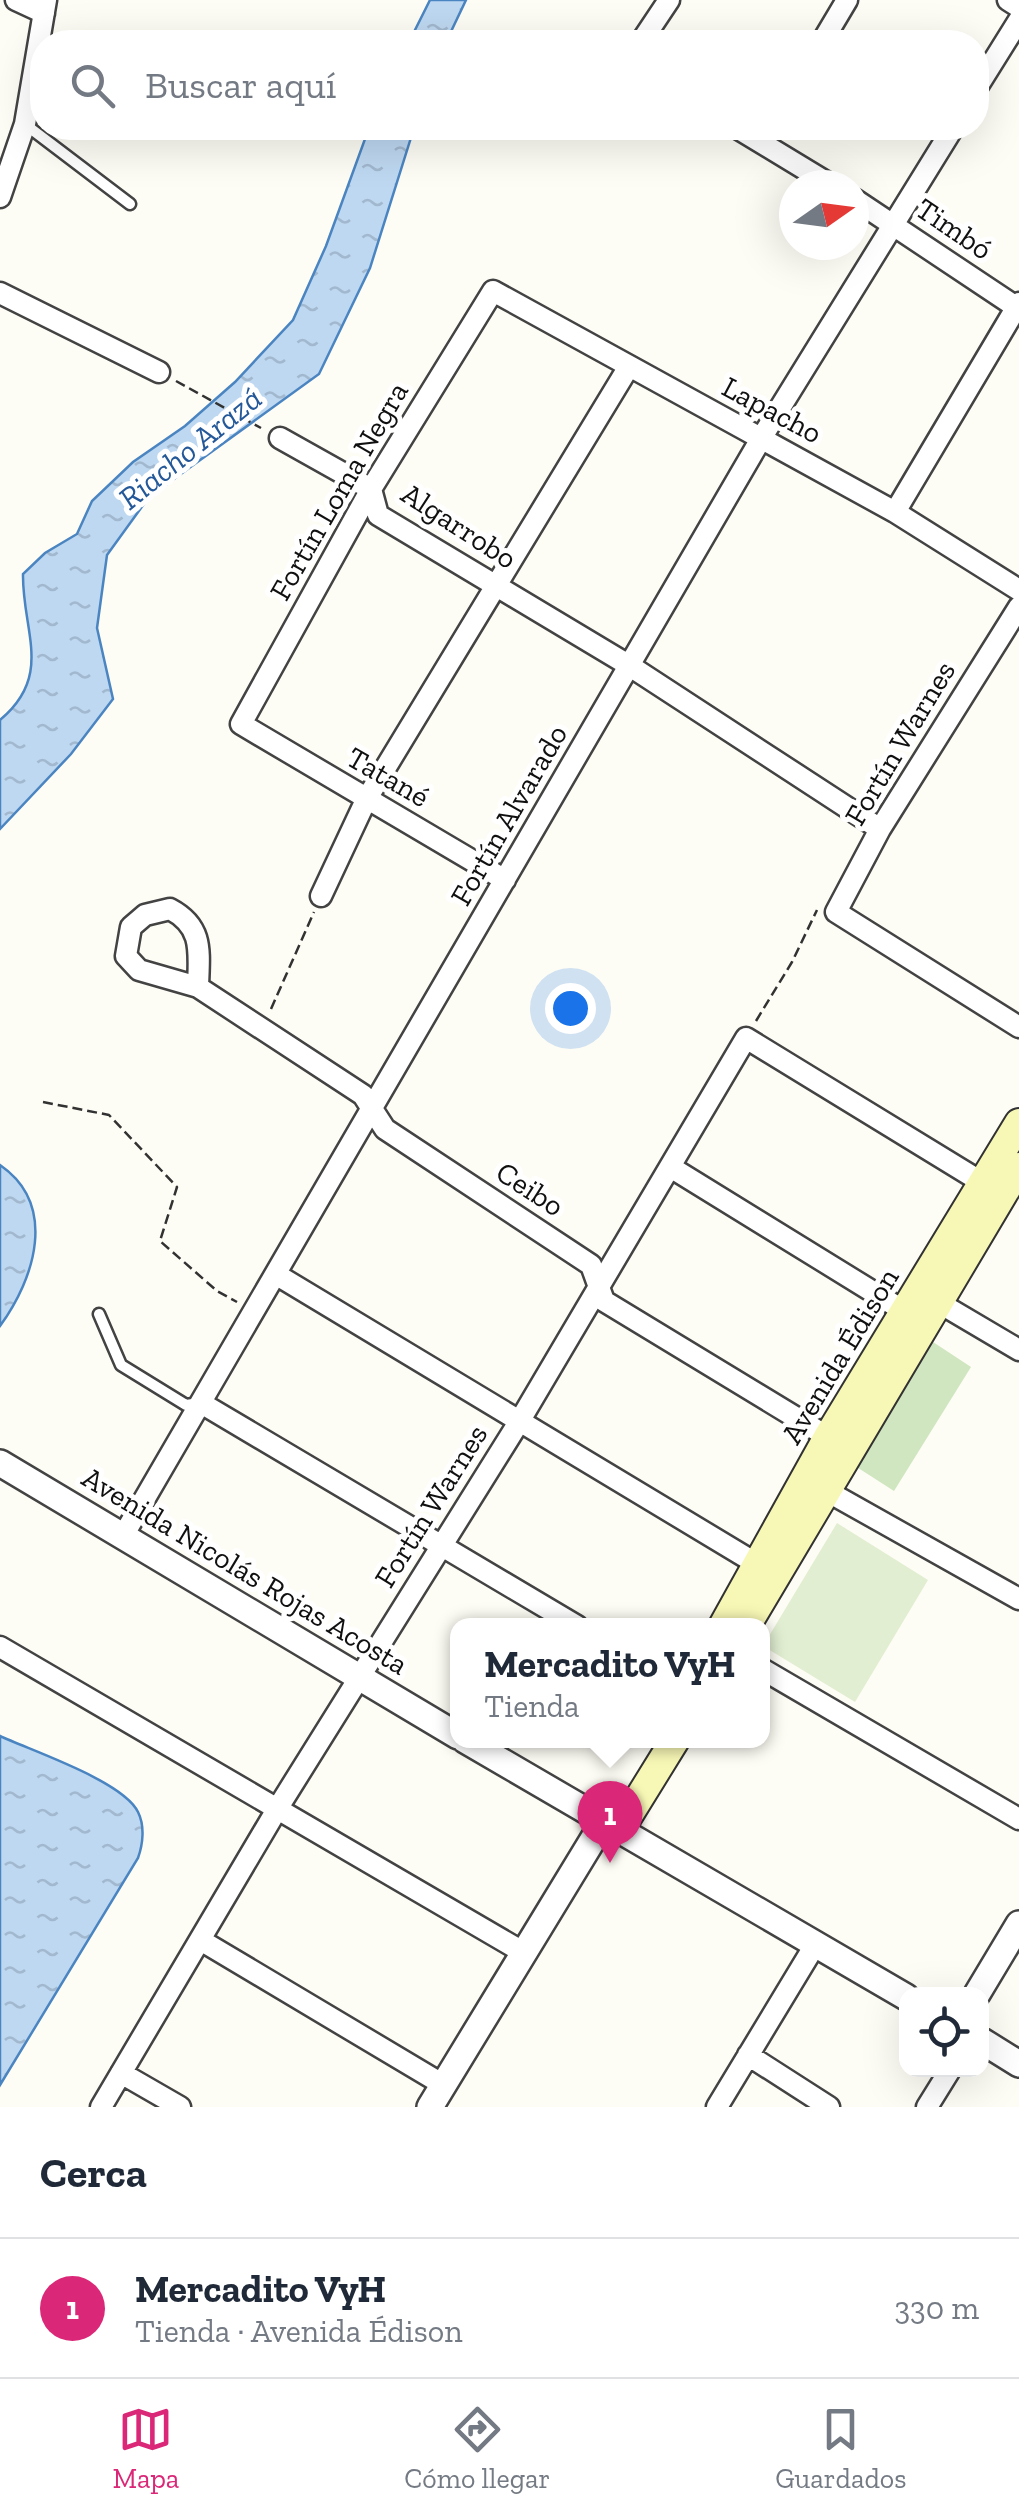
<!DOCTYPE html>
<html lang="es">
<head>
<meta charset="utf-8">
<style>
  body { margin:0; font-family:"Zilla Slab",serif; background:#f6f6f7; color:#1f2937 }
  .controls { position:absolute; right:30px; bottom:30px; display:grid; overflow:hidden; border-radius:20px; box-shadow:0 10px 40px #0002 }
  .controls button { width:90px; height:90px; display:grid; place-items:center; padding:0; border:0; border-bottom:2px solid #e0e1e3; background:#fff; color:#1f2937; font:50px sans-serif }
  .compass { position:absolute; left:779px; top:170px; width:90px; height:90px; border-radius:50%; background:#fff; box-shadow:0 10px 40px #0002; rotate:76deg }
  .you { position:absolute; left:570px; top:1008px; width:35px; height:35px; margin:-25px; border:8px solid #fff; border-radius:50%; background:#1a73e8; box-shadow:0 0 0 15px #1a73e833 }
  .badge { display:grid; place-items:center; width:65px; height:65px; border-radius:50%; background:#db2777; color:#fff; font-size:32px; font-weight:700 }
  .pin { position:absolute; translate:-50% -82px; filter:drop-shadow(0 2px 5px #0008) }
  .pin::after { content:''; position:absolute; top:52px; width:35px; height:30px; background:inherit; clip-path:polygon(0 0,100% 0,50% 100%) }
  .popup { position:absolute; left:450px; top:1618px; width:320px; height:130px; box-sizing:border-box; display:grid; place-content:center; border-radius:20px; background:#fff; filter:drop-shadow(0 2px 8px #0005); font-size:32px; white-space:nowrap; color:#747a83 }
  .popup b { font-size:38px; color:#1f2937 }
  .popup::after { content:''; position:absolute; left:50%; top:100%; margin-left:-20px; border:20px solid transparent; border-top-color:#fff }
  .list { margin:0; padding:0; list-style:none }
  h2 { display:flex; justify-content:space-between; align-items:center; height:130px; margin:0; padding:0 40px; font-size:42px }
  h2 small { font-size:32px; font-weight:400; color:#747a83 }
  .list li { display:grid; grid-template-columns:65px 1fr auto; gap:30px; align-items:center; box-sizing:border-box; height:140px; padding:0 40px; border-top:2px solid #e0e1e3 }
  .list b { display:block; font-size:38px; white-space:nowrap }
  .list p { margin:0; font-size:32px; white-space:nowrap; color:#747a83 }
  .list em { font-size:32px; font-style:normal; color:#747a83 }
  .icon { flex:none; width:55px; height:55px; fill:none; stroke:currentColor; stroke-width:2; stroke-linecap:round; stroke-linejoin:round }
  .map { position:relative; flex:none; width:1019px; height:2107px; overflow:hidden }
  .search { position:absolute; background:#fff; box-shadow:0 10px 40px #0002; left:30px; right:30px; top:30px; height:110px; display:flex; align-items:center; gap:25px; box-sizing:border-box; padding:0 35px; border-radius:40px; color:#747a83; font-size:38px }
  .sheet { height:270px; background:#fff }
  nav { display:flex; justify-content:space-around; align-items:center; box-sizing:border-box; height:140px; border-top:2px solid #e0e1e3; background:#fff; font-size:28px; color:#747a83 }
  nav a { display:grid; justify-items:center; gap:5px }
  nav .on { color:#db2777 }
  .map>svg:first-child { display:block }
  .park { fill:#d0e6c0 }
  .pitch { fill:#e1eed1 }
  .water { fill:url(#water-ripples); stroke:#4b85c1; stroke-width:2.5 }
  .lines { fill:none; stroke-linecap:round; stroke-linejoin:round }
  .service-casing { stroke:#434343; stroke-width:15 }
  .minor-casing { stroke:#434343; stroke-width:25 }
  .tertiary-casing { stroke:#434343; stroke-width:30 }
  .secondary-casing { stroke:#323232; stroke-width:32 }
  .path { stroke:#323232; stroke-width:2.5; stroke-dasharray:10 5; stroke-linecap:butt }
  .service { stroke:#fff; stroke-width:10 }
  .minor { stroke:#fff; stroke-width:20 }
  .tertiary { stroke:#fff; stroke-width:25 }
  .secondary { stroke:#f8f8b6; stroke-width:28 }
  .labels { text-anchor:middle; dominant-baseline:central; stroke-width:10; stroke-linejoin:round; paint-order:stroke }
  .street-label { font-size:30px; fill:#101010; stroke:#fff }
  .water-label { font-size:32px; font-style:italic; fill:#245898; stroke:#fff }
</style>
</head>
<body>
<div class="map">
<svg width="1019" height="2107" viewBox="0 0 1019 2107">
  <defs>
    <pattern id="water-ripples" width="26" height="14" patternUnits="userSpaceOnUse" patternTransform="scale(2.5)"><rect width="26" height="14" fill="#bed8f1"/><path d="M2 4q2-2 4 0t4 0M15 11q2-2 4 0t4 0" fill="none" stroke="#a2b8ce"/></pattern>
  </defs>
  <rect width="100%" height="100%" fill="#fefdf5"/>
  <path class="park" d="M930 1340 971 1367 894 1491 852 1464Z"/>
  <path class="pitch" d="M837 1523 928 1580 855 1702 763 1646Z"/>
  <path class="water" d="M430 0H466L446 42H409Z
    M369 128H414L370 268 319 374 149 497 107 555 97 628 113 699 71 754 0 829V720C54 675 22 631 23 574L45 553 77 534 92 501 133 462 185 426 235 382 293 320 326 246Z
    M0 1165C58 1205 35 1278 0 1326Z
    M0 1736C32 1751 123 1781 138 1812 145 1826 143 1844 138 1858L0 2085Z"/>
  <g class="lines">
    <g class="service-casing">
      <path id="service" d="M26 125 130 204
        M99 1314 121 1365 186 1405 200 1403"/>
    </g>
    <g class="minor-casing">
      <path id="minor" d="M16 0 44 13
        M1008 0 1019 7
        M641 42 669 0
        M822 42 847 0
        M976 89 1019 20
        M737 128 831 185
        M0 197 25 124 46 0
        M854 199 1019 309
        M0 293 159 372
        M280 438 371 489 378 515 630 666 880 829
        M895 512 1019 303
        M1019 607 880 829 836 912 1019 1027
        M505 880 241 724 371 489 493 291 895 512 1019 590
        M321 896 366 800 628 368
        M198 987C199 952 204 927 170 909L145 915 131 927 126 956 139 970 198 987 363 1095 385 1129 591 1265 604 1301 828 1437
        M672 1168 904 1311
        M277 1275 757 1564
        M931 1298 1019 1350
        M201 1403 577 1626
        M816 1485 1019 1599
        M123 1536 762 437 953 128
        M0 1647 521 1951
        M762 1669 1019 1819
        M202 1941 442 2084
        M748 2055 829 2107
        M121 2073 180 2107
        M101 2107 279 1806 519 1422 746 1038 983 1183
        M717 2107 815 1945
        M927 2107 950 2070"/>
    </g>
    <g class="tertiary-casing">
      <path id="tertiary" d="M0 1463 458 1736
        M465 1740 906 1997
        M977 1994 1019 1924
        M982 2041 1019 2064
        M430 2107 603 1823"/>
    </g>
    <g class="secondary-casing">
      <path id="secondary" d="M723 1626 828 1437 1019 1123
        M746 1626 1019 1167
        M620 1829 675 1740"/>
    </g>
    <path class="path" d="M176 381 261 428
      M271 1009 314 912
      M756 1021 792 962 817 910
      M43 1102 109 1115 177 1187 160 1241 217 1291 237 1302"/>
    <use href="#service" class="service"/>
    <use href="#minor" class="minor"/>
    <use href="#tertiary" class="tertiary"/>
    <use href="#secondary" class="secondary"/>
  </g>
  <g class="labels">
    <g class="street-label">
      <text transform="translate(954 229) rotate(34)">Timbó</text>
      <text transform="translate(772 410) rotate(28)">Lapacho</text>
      <text transform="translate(339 491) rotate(-60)">Fortín Loma Negra</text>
      <text transform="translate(459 526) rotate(33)">Algarrobo</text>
      <text transform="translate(900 743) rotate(-59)">Fortín Warnes</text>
      <text transform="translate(388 777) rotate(30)">Tatané</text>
      <text transform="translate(509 815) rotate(-60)">Fortín Alvarado</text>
      <text transform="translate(530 1189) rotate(33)">Ceibo</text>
      <text transform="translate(840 1356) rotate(-59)">Avenida Édison</text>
      <text transform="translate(431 1506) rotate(-58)">Fortín Warnes</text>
      <text transform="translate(245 1571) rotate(31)">Avenida Nicolás Rojas Acosta</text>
    </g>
    <g class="water-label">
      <text transform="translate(190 448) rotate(-39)">Riacho Arazá</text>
    </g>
  </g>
</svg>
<div class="controls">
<button><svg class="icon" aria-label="locate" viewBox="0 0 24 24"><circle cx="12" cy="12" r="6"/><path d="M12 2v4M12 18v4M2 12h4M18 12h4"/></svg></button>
</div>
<svg class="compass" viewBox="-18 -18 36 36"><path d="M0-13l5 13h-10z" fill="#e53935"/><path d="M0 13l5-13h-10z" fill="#747a83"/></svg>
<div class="you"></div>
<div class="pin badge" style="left:610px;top:1863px">1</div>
<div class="popup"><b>Mercadito VyH</b>Tienda</div>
<div class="search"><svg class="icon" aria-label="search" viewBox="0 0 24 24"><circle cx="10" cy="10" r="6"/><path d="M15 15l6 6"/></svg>Buscar aquí</div>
</div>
<section class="sheet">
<h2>Cerca<small></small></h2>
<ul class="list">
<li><span class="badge">1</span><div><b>Mercadito VyH</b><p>Tienda · Avenida Édison</p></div><em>330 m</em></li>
</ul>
</section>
<nav>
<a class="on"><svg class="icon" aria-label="map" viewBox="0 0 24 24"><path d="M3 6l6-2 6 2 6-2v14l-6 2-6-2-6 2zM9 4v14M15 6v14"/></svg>Mapa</a>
<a><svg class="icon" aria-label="directions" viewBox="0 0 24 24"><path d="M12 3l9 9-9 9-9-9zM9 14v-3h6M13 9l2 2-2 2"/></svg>Cómo llegar</a>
<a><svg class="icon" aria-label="saved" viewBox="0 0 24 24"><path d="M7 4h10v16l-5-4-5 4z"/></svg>Guardados</a>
</nav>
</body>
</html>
